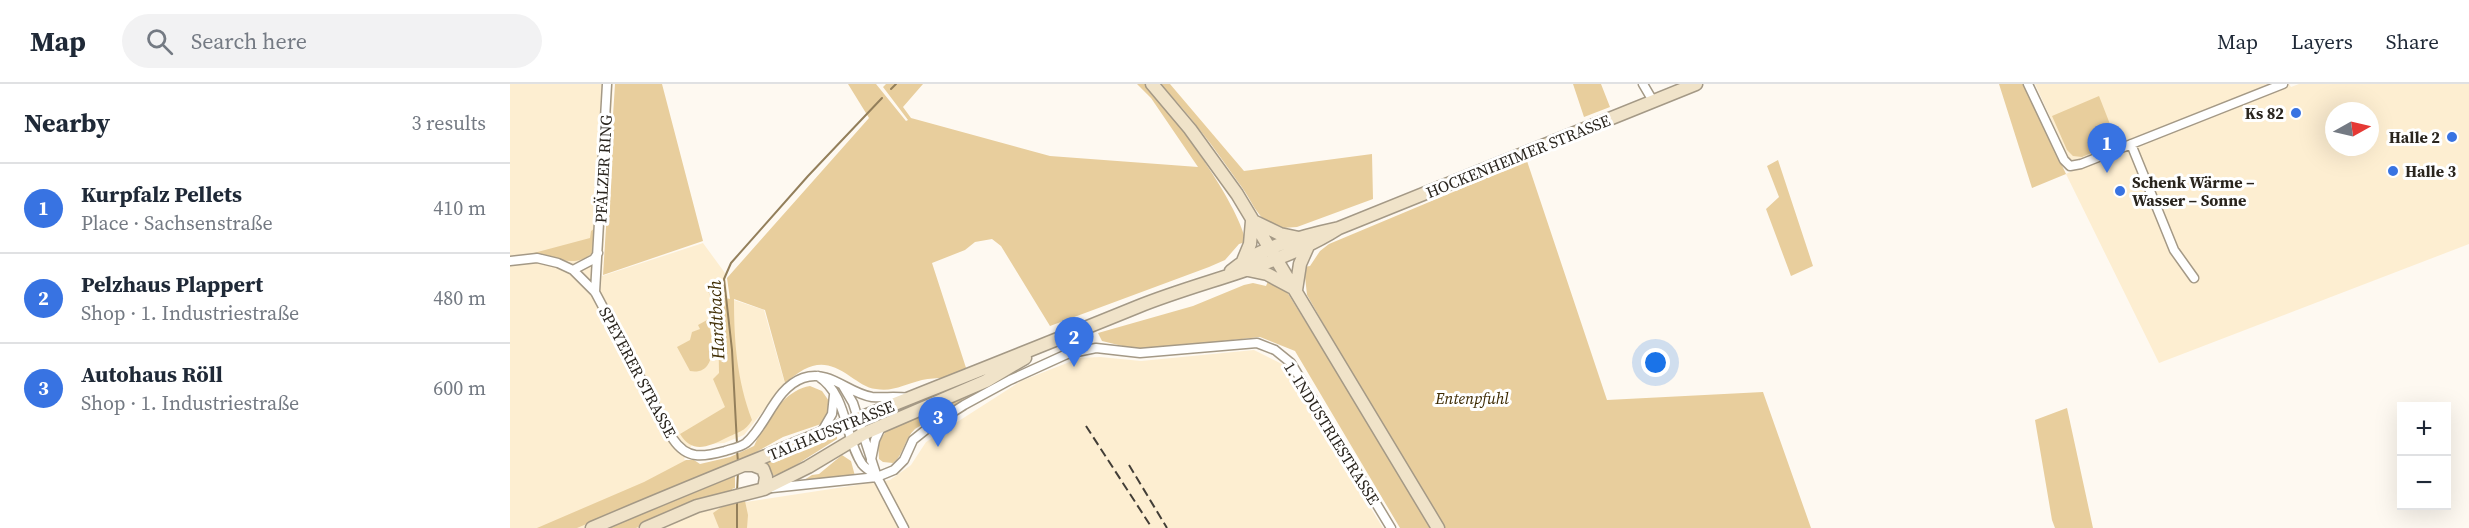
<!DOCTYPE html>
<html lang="en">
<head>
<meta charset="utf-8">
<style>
  body { margin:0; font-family:"Source Serif 4",serif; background:#f2f2f3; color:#1f2937 }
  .controls { position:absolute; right:18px; bottom:18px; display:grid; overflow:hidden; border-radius:0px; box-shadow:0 6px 24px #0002 }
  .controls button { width:54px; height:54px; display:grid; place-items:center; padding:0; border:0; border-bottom:2px solid #e0e1e3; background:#fff; color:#1f2937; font:30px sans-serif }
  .compass { position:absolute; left:1815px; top:18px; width:54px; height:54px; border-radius:50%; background:#fff; box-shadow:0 6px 24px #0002; rotate:82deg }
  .you { position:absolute; left:1146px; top:279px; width:21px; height:21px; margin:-15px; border:4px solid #fff; border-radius:50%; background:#1a73e8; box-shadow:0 0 0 9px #1a73e833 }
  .badge { display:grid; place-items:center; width:39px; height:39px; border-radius:50%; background:#3873e2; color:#fff; font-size:20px; font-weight:700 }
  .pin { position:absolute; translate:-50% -50px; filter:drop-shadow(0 2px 3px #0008) }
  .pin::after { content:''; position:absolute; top:32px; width:21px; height:18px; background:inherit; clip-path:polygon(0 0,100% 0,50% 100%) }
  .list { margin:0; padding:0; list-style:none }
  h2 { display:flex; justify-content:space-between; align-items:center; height:78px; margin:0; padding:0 24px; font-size:26px }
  h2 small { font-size:20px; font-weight:400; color:#747a83 }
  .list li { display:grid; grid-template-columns:39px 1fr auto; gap:18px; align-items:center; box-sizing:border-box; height:90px; padding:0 24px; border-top:2px solid #e0e1e3 }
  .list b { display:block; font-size:22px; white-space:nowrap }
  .list p { margin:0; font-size:20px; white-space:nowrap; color:#747a83 }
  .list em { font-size:20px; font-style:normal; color:#747a83 }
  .icon { flex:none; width:33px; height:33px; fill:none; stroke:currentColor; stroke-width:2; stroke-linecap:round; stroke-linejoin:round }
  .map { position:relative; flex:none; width:1959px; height:444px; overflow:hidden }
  header { display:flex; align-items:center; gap:36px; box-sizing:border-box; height:84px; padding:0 30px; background:#fff; border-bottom:2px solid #e0e1e3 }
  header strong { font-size:28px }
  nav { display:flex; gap:33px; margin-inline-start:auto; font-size:21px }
  .search { width:420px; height:54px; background:#f2f2f3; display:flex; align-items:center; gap:15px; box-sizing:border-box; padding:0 21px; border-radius:33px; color:#747a83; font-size:22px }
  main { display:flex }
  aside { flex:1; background:#fff }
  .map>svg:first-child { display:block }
  .built { fill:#fdeed1; fill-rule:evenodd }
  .green { fill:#e8ce9d }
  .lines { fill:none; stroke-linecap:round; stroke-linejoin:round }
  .stream { stroke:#937f5b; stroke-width:2 }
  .street-casing { stroke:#a49986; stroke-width:11 }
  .secondary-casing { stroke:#a49986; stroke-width:15 }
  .street { stroke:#fff; stroke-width:8 }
  .secondary { stroke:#f0e3c9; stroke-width:12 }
  .rail { stroke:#433e37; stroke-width:2; stroke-dasharray:9 4.5; stroke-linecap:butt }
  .poi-dot { fill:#3873e2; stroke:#fff; stroke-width:2 }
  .labels { text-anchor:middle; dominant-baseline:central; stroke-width:6; stroke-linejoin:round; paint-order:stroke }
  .poi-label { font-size:16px; font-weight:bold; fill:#2a251e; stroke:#fff; text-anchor:end }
  .street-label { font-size:16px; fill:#2a251e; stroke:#fff }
  .park-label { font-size:16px; font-style:italic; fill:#3c2900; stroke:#fff }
  .water-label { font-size:18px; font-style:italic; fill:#412e04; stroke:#fff }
</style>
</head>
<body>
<header>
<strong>Map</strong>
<div class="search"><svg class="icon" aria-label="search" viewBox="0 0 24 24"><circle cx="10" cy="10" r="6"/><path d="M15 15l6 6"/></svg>Search here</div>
<nav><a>Map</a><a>Layers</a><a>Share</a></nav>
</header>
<main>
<aside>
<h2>Nearby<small>3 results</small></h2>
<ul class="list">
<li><span class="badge">1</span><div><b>Kurpfalz Pellets</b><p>Place · Sachsenstraße</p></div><em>410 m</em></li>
<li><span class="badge">2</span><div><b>Pelzhaus Plappert</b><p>Shop · 1. Industriestraße</p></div><em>480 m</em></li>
<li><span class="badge">3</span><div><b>Autohaus Röll</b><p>Shop · 1. Industriestraße</p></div><em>600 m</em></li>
</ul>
</aside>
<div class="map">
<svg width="1959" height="444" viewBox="0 0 1959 444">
  <rect width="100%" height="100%" fill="#fef9f1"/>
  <path class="built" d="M0 0H103L92 192 193 159 215 189 218 214 254 226 275 300 234 351 214 359 182 361 174 375 216 421 380 396 401 381 416 358 511 297 570 274 590 273 631 277 744 266 772 280 873 444H0Z
    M1525 0H1779L1781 3 1789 0H1959V160L1649 279 1556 90 1564 86ZM1824 27H1860V63H1824Z"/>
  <path class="green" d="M105 0H152L193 157 93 191Z
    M338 0H366L396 37 398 36 373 3 376 0H413L393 23 401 34 540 72 688 83 641 14 627 0H636C665 34 727 116 736 158L729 160 715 176 699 183 540 242 491 162 482 155 465 158 455 166 422 179 458 290C442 295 427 293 412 296 395 300 384 308 366 305 356 304 349 298 341 293 314 273 299 279 275 299L255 226 224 215C224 258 227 296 242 336 235 348 228 348 216 354 198 363 182 370 170 350L215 323 203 295 209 289 208 230 195 200 211 196 213 214 220 215 217 194 359 34Z
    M650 0H660L734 87 862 70 863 115 787 143 772 144 769 146C743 131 745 120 728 98 705 65 678 28 650 0Z
    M1063 0H1091L1100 23 1074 33Z
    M1489 0H1514L1556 90 1522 104Z
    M1589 12 1607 58 1572 73 1563 72 1557 66 1542 32Z
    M1268 76 1303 182 1281 192 1256 125 1269 113 1257 82Z
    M1017 77 1097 316 1253 308 1301 444H890L785 267 750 253 629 266 592 257 588 249 683 222 734 201 743 199 756 202 759 195 777 208 828 290 838 283 797 211 794 183 800 182 810 167 819 160Z
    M85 144 82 169C64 186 42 171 20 170L80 154 81 147Z
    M197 236C204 253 208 292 180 287L167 263 180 256 182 248 190 245 188 241Z
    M498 288 405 345C394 355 394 371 383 379L373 378 369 375 368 359 378 344Z
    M300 302 312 307 319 317 318 329 311 340 273 353 241 371 67 444H27L134 398 176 376H184L190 380 220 373 244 362C254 340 273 306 300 302Z
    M1557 324 1583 444H1545L1542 436 1525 336Z
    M327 350V355L275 388 262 392 258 382 254 379Z
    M332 371 341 377 345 392 294 396 302 391 309 390Z
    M225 392V404L222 405V407L193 416 126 444H93L216 393Z
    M235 417 238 431 237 444H209L203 429 213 422Z"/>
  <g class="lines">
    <path class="stream" d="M381 5 386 0
      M227 360 222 266 214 195 221 179 298 92 372 14
      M227 366 228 378
      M227 408 228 387
      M227 444V417"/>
    <g class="street-casing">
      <path id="street" d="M1133 0 1143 17
        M1518 0 1554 76 1560 82 1571 80 1773 0
        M1621 60 1664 166 1684 194
        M0 177 27 174 48 179 63 186 85 208 163 355C177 376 193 373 215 367 221 365 231 363 236 359 257 341 265 304 293 294 320 285 337 309 362 313 374 314 386 312 398 314
        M63 186 84 175 88 169
        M85 208 97 0
        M308 292C338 311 334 353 352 380 356 385 362 388 367 392
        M333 302 343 319 367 393 394 444
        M311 349 322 330 324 311
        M361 376 365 356 371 343
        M262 404 367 393 384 386 394 376 403 356 418 344 454 321 500 296 557 270 586 264 630 269 747 259 765 266 781 279 881 444"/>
    </g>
    <g class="secondary-casing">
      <path id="secondary" d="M642 0 680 45 727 110 928 444
        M743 137 770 150 789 154
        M733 177 740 160 742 137
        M738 186 757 190 783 204
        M721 187C750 163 792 152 829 144L1186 0
        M786 206 790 180 798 162
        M236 381H243L253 385 256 393 254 405
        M82 444C262 367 445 297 627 223 693 196 768 183 829 144
        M136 444 187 422 254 405 298 383 353 350 476 297 515 274"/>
    </g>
    <use href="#street" class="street"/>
    <use href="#secondary" class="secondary"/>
    <path class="rail" d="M576 342 642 444
      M619 381 657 444"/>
  </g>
  <g class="poi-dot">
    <circle cx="1786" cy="29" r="6"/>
    <circle cx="1942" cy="53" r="6"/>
    <circle cx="1883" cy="87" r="6"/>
    <circle cx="1610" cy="107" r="6"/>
  </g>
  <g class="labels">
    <g class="poi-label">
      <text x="1774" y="29">Ks 82</text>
      <text x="1930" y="53">Halle 2</text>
      <text x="1895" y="87" text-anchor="start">Halle 3</text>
      <text x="1622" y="98" text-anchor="start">Schenk Wärme –<tspan x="1622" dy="18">Wasser – Sonne</tspan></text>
    </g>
    <g class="street-label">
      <text transform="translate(1008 72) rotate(-22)">HOCKENHEIMER STRASSE</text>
      <text transform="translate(93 85) rotate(-87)">PFÄLZER RING</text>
      <text transform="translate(128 288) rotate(62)">SPEYERER STRASSE</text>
      <text transform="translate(321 346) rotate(-22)">TALHAUSSTRASSE</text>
      <text transform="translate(822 349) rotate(58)">1. INDUSTRIESTRASSE</text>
    </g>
    <g class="park-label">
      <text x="962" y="314">Entenpfuhl</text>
    </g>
    <g class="water-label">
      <text transform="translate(206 236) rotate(-93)">Hardtbach</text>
    </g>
  </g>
</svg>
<div class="controls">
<button>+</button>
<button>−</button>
</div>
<svg class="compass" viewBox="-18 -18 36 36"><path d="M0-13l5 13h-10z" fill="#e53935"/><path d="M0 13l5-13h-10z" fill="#747a83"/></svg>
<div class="you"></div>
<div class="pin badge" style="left:1597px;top:89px">1</div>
<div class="pin badge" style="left:564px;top:283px">2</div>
<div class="pin badge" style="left:428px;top:363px">3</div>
</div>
</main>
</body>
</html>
